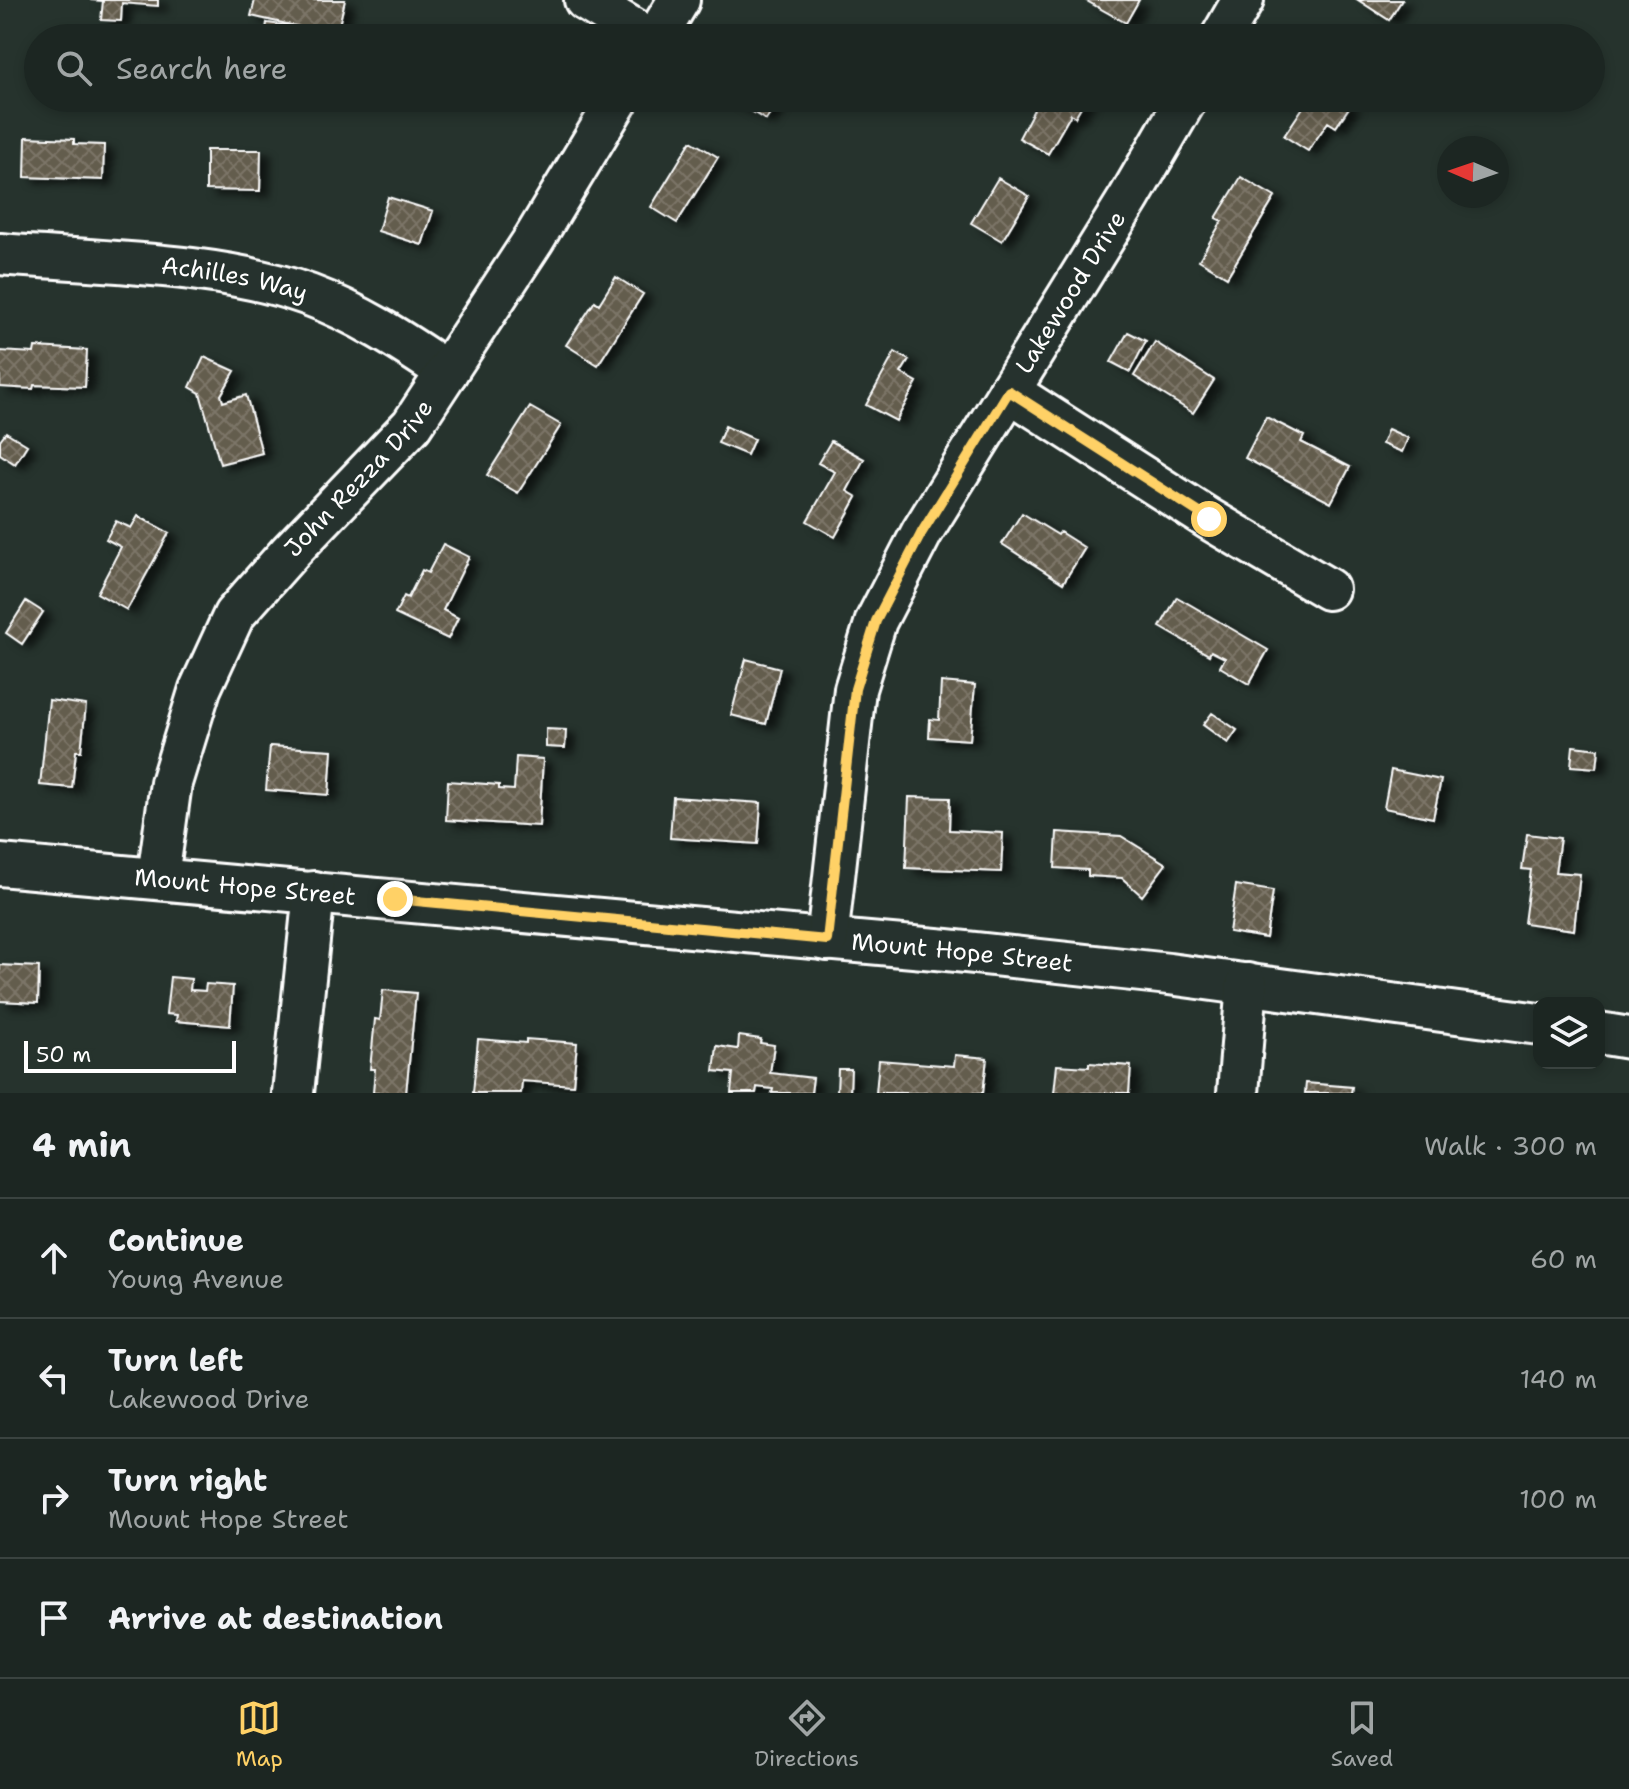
<!DOCTYPE html>
<html lang="en">
<head>
<meta charset="utf-8">
<style>
  body { margin:0; font-family:"Shantell Sans",sans-serif; background:#29322f; color:#f1f3f6 }
  .controls { position:absolute; right:24px; bottom:24px; display:grid; overflow:hidden; border-radius:16px; box-shadow:0 4px 12px #0003 }
  .controls button { width:72px; height:72px; display:grid; place-items:center; padding:0; border:0; border-bottom:2px solid #3a4340; background:#1c2622; color:#f1f3f6; font:40px sans-serif }
  .compass { position:absolute; left:1437px; top:136px; width:72px; height:72px; border-radius:50%; background:#1c2622; box-shadow:0 4px 12px #0003; rotate:272deg }
  .scale { position:absolute; left:24px; bottom:20px; width:212px; box-sizing:border-box; padding-left:8px; border:4px solid #fff; border-top:0; font-size:22px; line-height:28px; white-space:nowrap; color:#fff; -webkit-text-stroke:6px #26332d; paint-order:stroke }
  .stop { position:absolute; width:24px; height:24px; margin:-18px; border:6px solid #ffd166; border-radius:50%; background:#fff }
  .stop.end { background:#ffd166; border-color:#fff; box-shadow:0 2px 8px #0008 }
  .list { margin:0; padding:0; list-style:none }
  h2 { display:flex; justify-content:space-between; align-items:center; height:104px; margin:0; padding:0 32px; font-size:34px }
  h2 small { font-size:26px; font-weight:400; color:#a0a5a5 }
  .list li { display:grid; grid-template-columns:52px 1fr auto; gap:24px; align-items:center; box-sizing:border-box; height:120px; padding:0 32px; border-top:2px solid #3a4340 }
  .list b { display:block; font-size:30px; white-space:nowrap }
  .list p { margin:0; font-size:26px; white-space:nowrap; color:#a0a5a5 }
  .list em { font-size:26px; font-style:normal; color:#a0a5a5 }
  .icon { flex:none; width:44px; height:44px; fill:none; stroke:currentColor; stroke-width:2; stroke-linecap:round; stroke-linejoin:round }
  .map { position:relative; flex:none; width:1629px; height:1093px; overflow:hidden }
  .search { position:absolute; background:#1c2622; box-shadow:0 4px 12px #0003; left:24px; right:24px; top:24px; height:88px; display:flex; align-items:center; gap:20px; box-sizing:border-box; padding:0 28px; border-radius:44px; color:#a0a5a5; font-size:30px }
  .sheet { height:584px; background:#1c2622 }
  nav { display:flex; justify-content:space-around; align-items:center; box-sizing:border-box; height:112px; border-top:2px solid #3a4340; background:#1c2622; font-size:22px; color:#a0a5a5 }
  nav a { display:grid; justify-items:center; gap:4px }
  nav .on { color:#ffd166 }
  .map>svg:first-child { display:block }
  .building { fill:url(#building-cross-hatch); stroke:#fff; stroke-width:2; filter:url(#shadow) }
  .lines { fill:none; stroke-linecap:round; stroke-linejoin:round }
  .minor-casing { stroke:#fff; stroke-width:46 }
  .minor { stroke:#26332d; stroke-width:40 }
  .route { stroke:#ffd166; stroke-width:10 }
  .labels { text-anchor:middle; dominant-baseline:central; stroke-width:8; stroke-linejoin:round; paint-order:stroke }
  .street-label { font-size:24px; fill:#fff; stroke:#26332d }
</style>
</head>
<body>
<div class="map">
<svg width="1629" height="1093" viewBox="0 0 1629 1093">
  <defs>
    <pattern id="building-cross-hatch" width="8" height="8" patternUnits="userSpaceOnUse" patternTransform="scale(2)"><rect width="8" height="8" fill="#645d4d"/><path d="M0 0l8 8M0 8l8-8" fill="none" stroke="#7b7568"/></pattern>
    <filter id="shadow"><feDropShadow dx="9" dy="5" stdDeviation="4" flood-color="#0009"/></filter>
  </defs>
  <rect width="100%" height="100%" fill="#26332d"/>
  <filter id="ink" filterUnits="userSpaceOnUse"><feTurbulence type="fractalNoise" baseFrequency=".0125" numOctaves="2"/><feDisplacementMap in="SourceGraphic" scale="16" xChannelSelector="R" yChannelSelector="G"/><feConvolveMatrix kernelMatrix="1 2 1 2 8 2 1 2 1" color-interpolation-filters="sRGB"/></filter>
  <g filter="url(#ink)">
    <path class="building" d="M90 0H158V6L122 3 121 21 101 20 103 1Z
      M255 0H345L336 38H313L314 30 251 16Z
      M1085 0H1139L1126 23Z
      M1358 0H1402L1389 20Z
      M267 23 289 26 287 38 265 37Z
      M730 98H768L776 103 766 120Z
      M1040 98H1086L1075 117 1071 114 1048 154 1019 138Z
      M1291 98H1338L1350 106 1336 127 1328 122 1308 151 1284 136 1304 106Z
      M26 137 74 139V144L104 145 103 180 25 177Z
      M691 141 718 157 677 223 651 207Z
      M206 150H261L260 191 206 190Z
      M1241 177 1275 197 1227 277 1199 260 1222 221 1216 218Z
      M998 178 1029 196 1002 241 971 223Z
      M388 197 433 211 422 245 378 231Z
      M616 277 643 294 598 365 566 345 595 301 599 304Z
      M1128 332 1146 341 1130 372 1111 362Z
      M1155 342 1214 380 1193 413 1134 376Z
      M35 347 87 350 85 387 34 385 33 389 0 387V351L34 353Z
      M895 352 909 360 901 373 917 382 896 421 866 405Z
      M204 357 235 371 221 395 223 402 246 395 262 453 220 464 200 393 190 387Z
      M530 407 561 425 518 493 487 475Z
      M1266 417 1304 436 1301 442 1350 467 1331 503 1245 458Z
      M725 426 754 439 747 455 718 443Z
      M1388 429 1408 438 1402 452 1382 444Z
      M6 432 27 445 15 464 0 454V440Z
      M831 441 864 459 847 491 857 497 835 537 807 521 835 472 818 463Z
      M1022 513 1058 535 1060 532 1085 548 1063 583 1002 544Z
      M138 516 169 533 127 610 97 593 121 547 106 539 116 521 131 528Z
      M443 544 469 557 443 610 458 618 448 639 395 614 404 596 408 598 422 570 428 573Z
      M1177 597 1268 650 1249 684 1220 667 1225 658 1211 651 1209 655 1160 627Z
      M26 601 43 612 22 644 6 633Z
      M746 659 780 668 766 724 731 715Z
      M941 682 975 685 970 740 929 737 930 719 939 720Z
      M49 700 86 705 81 751H76L72 788 40 785Z
      M1212 713 1237 730 1228 743 1203 725Z
      M546 729 566 730 565 748 546 747Z
      M270 746 332 750 329 795 266 790Z
      M1573 746 1599 749 1597 768 1571 766Z
      M516 757 543 759 539 826 446 820 448 781 499 785V789L514 790Z
      M1391 770 1441 780 1433 818 1384 808Z
      M673 797 761 803 758 844 670 838Z
      M909 797 950 798 949 830 1003 833 1001 872 906 868Z
      M1057 832 1121 836 1166 864 1142 896 1122 878 1088 876V870L1055 868Z
      M1527 834 1560 838 1555 872 1580 874 1574 930 1524 923 1531 870 1522 869Z
      M1236 885 1273 891 1266 938 1229 932Z
      M0 965 39 967 38 1003 0 1001Z
      M170 977 191 979 190 990 205 991 206 984 233 986 230 1026 176 1021 177 1015 166 1014Z
      M383 990 416 993 406 1093H373L375 1069H370L375 1019 380 1020Z
      M739 1036 761 1039 760 1043 774 1045 770 1073 813 1078 811 1093H772L773 1089 757 1087 756 1093H731L733 1073 714 1071 717 1046 738 1049Z
      M478 1039 526 1043V1039L577 1043 573 1085 522 1081 521 1093H473Z
      M955 1055 987 1058 983 1093H876L879 1060 954 1066Z
      M1089 1063 1131 1066 1129 1093H1054L1057 1065 1089 1067Z
      M838 1069H851L850 1093H837Z
      M1306 1083 1352 1087 1351 1093H1305Z"/>
    <g class="lines">
      <g class="minor-casing">
        <g id="minor">
          <path d="M585 0 648 38"/>
          <path d="M656 38 679 0"/>
          <path d="M1221 38 1243 0"/>
          <path id="s1" d="M0 254C97 262 218 262 309 295 358 313 403 342 447 372"/>
          <path d="M1009 391 1209 519 1328 589"/>
          <path id="s2" d="M0 865 947 950 1169 974 1539 1024"/>
          <path id="s3" d="M158 877 171 783 200 689 234 615 290 552 412 425 534 239 619 98"/>
          <path id="s4" d="M827 940 855 689 876 621 922 532 1129 198 1187 98"/>
          <path d="M1599 1033 1629 1038"/>
          <path d="M293 1093 314 892"/>
          <path d="M1238 1093 1247 984"/>
        </g>
      </g>
      <use href="#minor" class="minor"/>
    </g>
  </g>
  <g class="lines" filter="url(#ink)">
    <path class="route" d="M395 899 827 940 855 689 876 621 922 532 1009 391 1209 519"/>
  </g>
  <g class="labels">
    <g class="street-label">
      <text stroke="none"><textPath href="#s1" startOffset="236">Achilles Way</textPath></text>
      <text stroke="none"><textPath href="#s4" startOffset="706">Lakewood Drive</textPath></text>
      <text stroke="none"><textPath href="#s3" startOffset="460">John Rezza Drive</textPath></text>
      <text stroke="none"><textPath href="#s2" startOffset="246">Mount Hope Street</textPath></text>
      <text stroke="none"><textPath href="#s2" startOffset="966">Mount Hope Street</textPath></text>
    </g>
  </g>
</svg>
<div class="controls">
<button><svg class="icon" aria-label="layers" viewBox="0 0 24 24"><path d="M12 4l9 5-9 5-9-5zM3 14l9 5 9-5"/></svg></button>
</div>
<svg class="compass" viewBox="-18 -18 36 36"><path d="M0-13l5 13h-10z" fill="#e53935"/><path d="M0 13l5-13h-10z" fill="#a0a5a5"/></svg>
<div class="scale">50 m</div>
<div class="stop" style="left:1209px;top:519px"></div>
<div class="stop end" style="left:395px;top:899px"></div>
<div class="search"><svg class="icon" aria-label="search" viewBox="0 0 24 24"><circle cx="10" cy="10" r="6"/><path d="M15 15l6 6"/></svg>Search here</div>
</div>
<section class="sheet">
<h2>4 min<small>Walk · 300 m</small></h2>
<ul class="list">
<li><svg class="icon" aria-label="ahead" viewBox="0 0 24 24"><path d="M12 20V5M6 11l6-6 6 6"/></svg><div><b>Continue</b><p>Young Avenue</p></div><em>60 m</em></li>
<li><svg class="icon" aria-label="left" viewBox="0 0 24 24"><path d="M17 20v-9H6M10 6l-5 5 5 5"/></svg><div><b>Turn left</b><p>Lakewood Drive</p></div><em>140 m</em></li>
<li><svg class="icon" aria-label="right" viewBox="0 0 24 24"><path d="M7 20v-9h11M14 6l5 5-5 5"/></svg><div><b>Turn right</b><p>Mount Hope Street</p></div><em>100 m</em></li>
<li><svg class="icon" aria-label="arrive" viewBox="0 0 24 24"><path d="M6 21V4h12l-3 4 3 4H6"/></svg><div><b>Arrive at destination</b></div></li>
</ul>
</section>
<nav>
<a class="on"><svg class="icon" aria-label="map" viewBox="0 0 24 24"><path d="M3 6l6-2 6 2 6-2v14l-6 2-6-2-6 2zM9 4v14M15 6v14"/></svg>Map</a>
<a><svg class="icon" aria-label="directions" viewBox="0 0 24 24"><path d="M12 3l9 9-9 9-9-9zM9 14v-3h6M13 9l2 2-2 2"/></svg>Directions</a>
<a><svg class="icon" aria-label="saved" viewBox="0 0 24 24"><path d="M7 4h10v16l-5-4-5 4z"/></svg>Saved</a>
</nav>
</body>
</html>
